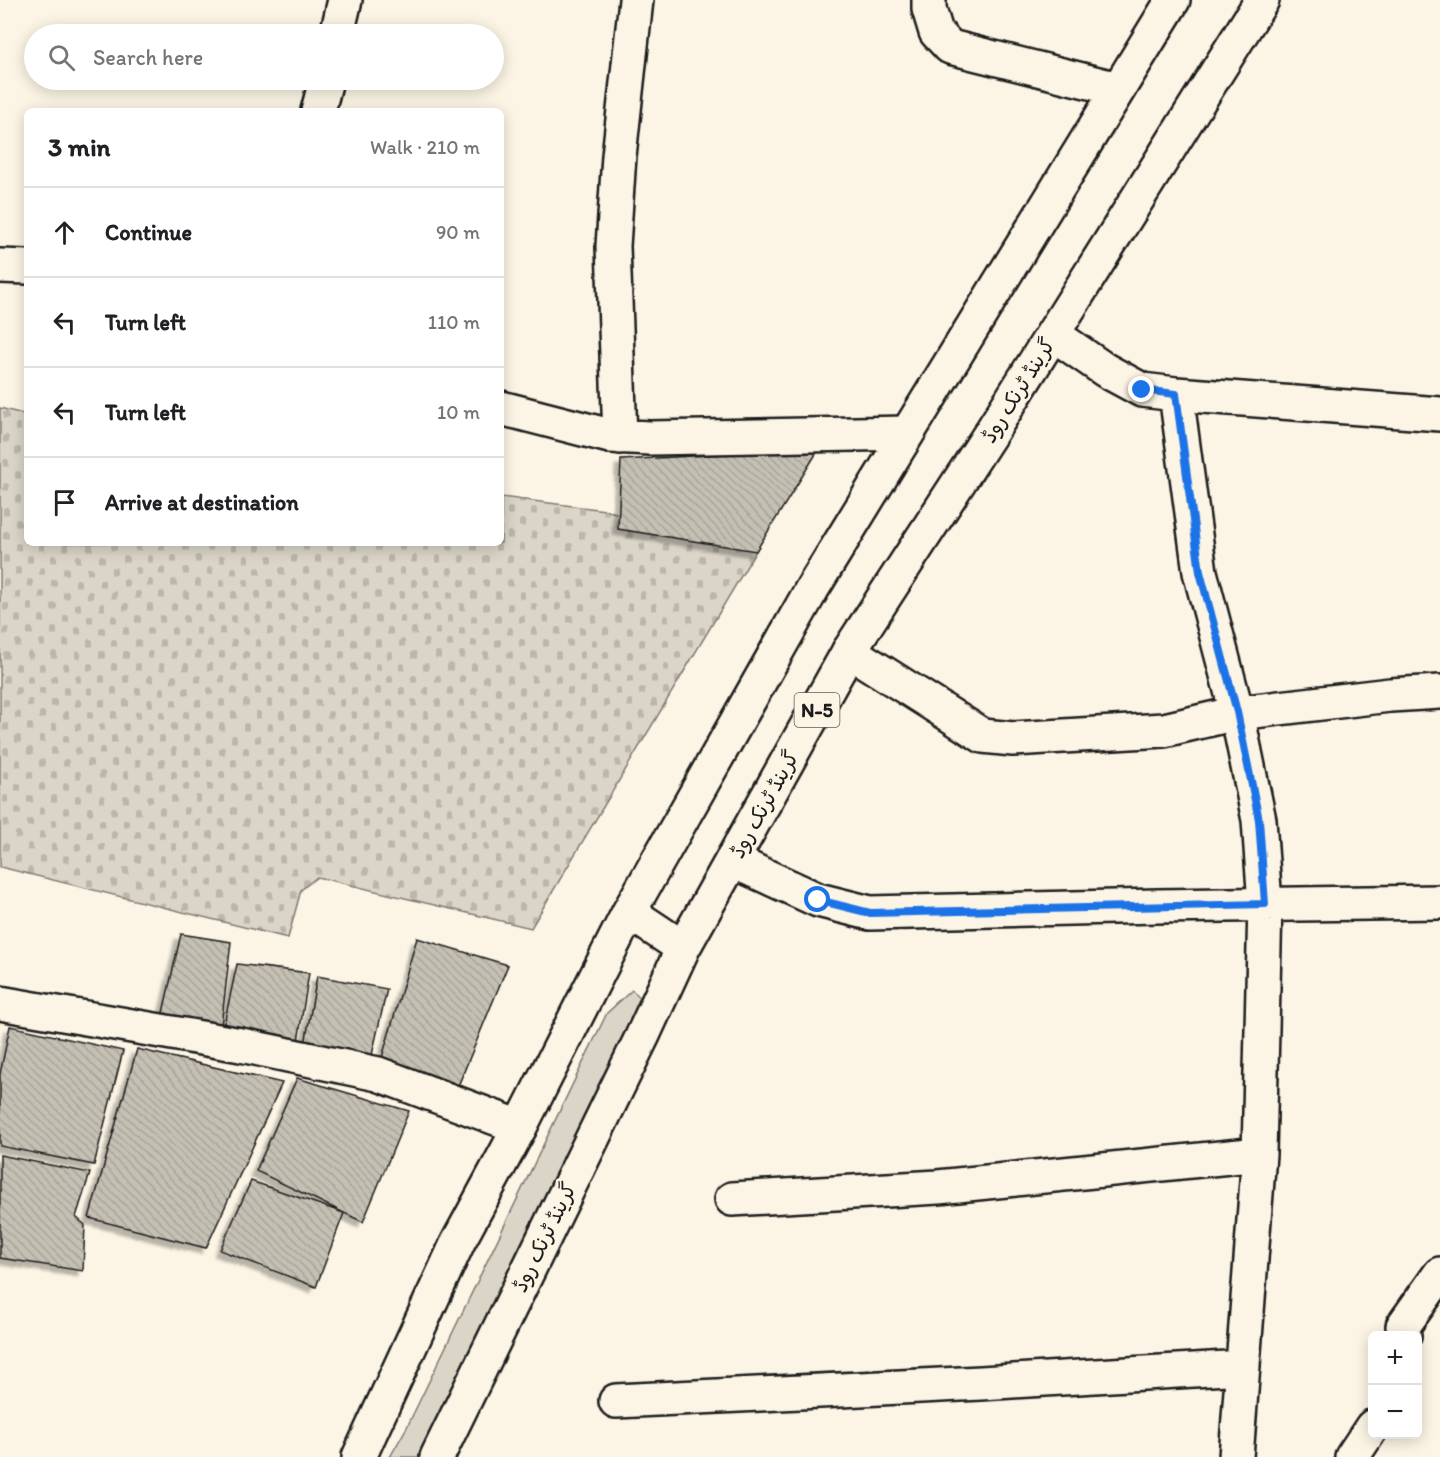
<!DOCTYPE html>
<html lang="en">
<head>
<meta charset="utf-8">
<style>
  body { margin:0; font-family:Itim,"Playpen Sans Arabic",sans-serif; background:#f6f6f6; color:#202124 }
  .controls { position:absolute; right:18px; bottom:18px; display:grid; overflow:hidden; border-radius:9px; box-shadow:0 3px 15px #0003 }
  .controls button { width:54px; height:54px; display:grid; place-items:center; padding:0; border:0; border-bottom:2px solid #e0e0e0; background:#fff; color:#202124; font:30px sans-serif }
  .stop { position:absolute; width:18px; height:18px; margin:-14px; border:4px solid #1a73e8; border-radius:50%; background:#fff }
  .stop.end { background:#1a73e8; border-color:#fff; box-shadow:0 2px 6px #0008 }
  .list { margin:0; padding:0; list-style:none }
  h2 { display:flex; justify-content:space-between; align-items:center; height:78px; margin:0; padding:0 24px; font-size:26px }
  h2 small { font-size:20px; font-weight:400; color:#757577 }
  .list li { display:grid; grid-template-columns:39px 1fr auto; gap:18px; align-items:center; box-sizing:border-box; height:90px; padding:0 24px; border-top:2px solid #e0e0e0 }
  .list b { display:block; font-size:22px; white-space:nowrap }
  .list em { font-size:20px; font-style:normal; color:#757577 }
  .icon { flex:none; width:33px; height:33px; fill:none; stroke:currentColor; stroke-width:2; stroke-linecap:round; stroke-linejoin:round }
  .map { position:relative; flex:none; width:1440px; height:1457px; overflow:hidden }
  .search { position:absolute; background:#fff; box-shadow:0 3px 15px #0003; left:24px; top:24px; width:480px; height:66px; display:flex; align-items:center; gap:15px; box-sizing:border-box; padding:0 21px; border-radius:33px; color:#757577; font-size:22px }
  .panel { position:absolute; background:#fff; box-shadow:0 3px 15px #0003; left:24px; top:108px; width:480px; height:438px; border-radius:9px }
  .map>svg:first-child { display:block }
  .grass { fill:#dbd5c8; stroke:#7c7872; stroke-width:1.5 }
  .cemetery { fill:url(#cemetery-stones); stroke:#7c7872; stroke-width:1.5 }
  .building { fill:url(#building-back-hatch); stroke:#1c1c1c; stroke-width:1.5; filter:url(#shadow) }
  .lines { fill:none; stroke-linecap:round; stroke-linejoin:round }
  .minor-casing { stroke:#1c1c1c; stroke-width:38 }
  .trunk-casing { stroke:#1c1c1c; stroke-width:38 }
  .minor { stroke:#fcf5e5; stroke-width:33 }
  .trunk { stroke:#fcf5e5; stroke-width:33 }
  .route { stroke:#1a73e8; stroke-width:8 }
  .labels { text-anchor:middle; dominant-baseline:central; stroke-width:5; stroke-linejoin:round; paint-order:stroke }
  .shield { fill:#fcf5e5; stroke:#5f5d58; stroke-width:1.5 }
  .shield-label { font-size:20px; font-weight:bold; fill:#1c1c1c }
  .street-label { font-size:21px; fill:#1c1c1c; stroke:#fcf5e5 }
</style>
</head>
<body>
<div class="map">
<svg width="1440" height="1457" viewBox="0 0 1440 1457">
  <defs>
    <pattern id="cemetery-stones" width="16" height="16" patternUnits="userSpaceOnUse" patternTransform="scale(1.5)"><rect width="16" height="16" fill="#dbd5c8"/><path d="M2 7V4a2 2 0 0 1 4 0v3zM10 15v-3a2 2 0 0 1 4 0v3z" fill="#bbb6ab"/></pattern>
    <pattern id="building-back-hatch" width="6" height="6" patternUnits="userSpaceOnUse" patternTransform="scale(1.5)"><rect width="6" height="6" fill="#c4c0b3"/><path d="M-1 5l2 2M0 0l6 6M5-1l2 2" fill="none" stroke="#a8a499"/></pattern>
    <filter id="shadow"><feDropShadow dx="-5.5" dy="5.5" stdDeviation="1.5" flood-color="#0004"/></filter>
  </defs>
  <rect width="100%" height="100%" fill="#fcf5e5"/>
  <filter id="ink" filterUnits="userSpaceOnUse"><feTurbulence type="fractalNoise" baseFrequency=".0167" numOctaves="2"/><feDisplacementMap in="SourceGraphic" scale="12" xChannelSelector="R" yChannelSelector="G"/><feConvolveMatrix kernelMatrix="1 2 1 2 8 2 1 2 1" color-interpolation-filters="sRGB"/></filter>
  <g filter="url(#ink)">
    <path class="grass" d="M632 990 643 1000 548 1189 466 1361 423 1457H390L407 1427 607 1013Z"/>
    <path class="cemetery" d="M0 408 27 415V543H501V497L605 510 756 551 531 928 317 877 301 890 288 938 0 867Z"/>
    <path class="building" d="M819 449 756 551 618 529 621 460Z
      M181 934 231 942 221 1026 162 1017Z
      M417 938 508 965 458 1086 381 1061Z
      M237 964 309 973 298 1041 224 1024Z
      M317 976 387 989 372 1055 305 1044Z
      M10 1026 123 1051 94 1165 0 1146V1074Z
      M137 1049 282 1083 206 1248 89 1218Z
      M297 1078 409 1111 363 1222 256 1171Z
      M0 1155 90 1173 76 1217 85 1225 83 1271 0 1258Z
      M251 1181 344 1213 316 1287 220 1250Z"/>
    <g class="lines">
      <g class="minor-casing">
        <path id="minor" d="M929 0V9L936 32 950 47 1118 89
          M337 34 345 0
          M318 111 326 80
          M0 266 27 267
          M1053 334 1105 370 1142 390 1176 394 1440 414
          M1176 394 1200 572 1237 713 1259 820 1265 904 1259 1154 1236 1457
          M501 408 610 436 650 438 907 433
          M620 437 613 246 619 156 636 0
          M849 651 983 736 1013 739 1164 730 1237 713 1390 695 1440 692
          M733 861 818 900 870 913 1157 906 1440 902
          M0 1003 241 1045 378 1074 520 1127
          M732 1199 938 1187 1259 1154
          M1404 1336 1403 1326 1440 1274
          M616 1401 981 1383 1243 1367
          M1352 1457 1372 1427"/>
      </g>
      <g class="trunk-casing">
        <path id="trunk" d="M629 912 683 948
          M359 1457 458 1242 520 1127 629 912 812 589 1173 0
          M437 1457 642 1037 683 948 849 651 990 434 1262 0"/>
      </g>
      <use href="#minor" class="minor"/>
      <use href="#trunk" class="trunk"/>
    </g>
  </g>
  <g class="lines" filter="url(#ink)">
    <path class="route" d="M818 900 870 913 1265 904 1259 820 1237 712 1200 572 1176 394 1142 390"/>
  </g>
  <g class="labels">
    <rect class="shield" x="794.5" y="693" width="45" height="34" rx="4.5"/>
    <g class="shield-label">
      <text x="817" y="710">N-5</text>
    </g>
    <g class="street-label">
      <text transform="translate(1018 390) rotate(-58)">گرینڈ ٹرنک روڈ</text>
      <text transform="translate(764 804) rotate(-61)">گرینڈ ٹرنک روڈ</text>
      <text transform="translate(544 1237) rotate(-64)">گرینڈ ٹرنک روڈ</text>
    </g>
  </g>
</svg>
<div class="controls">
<button>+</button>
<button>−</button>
</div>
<div class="stop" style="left:818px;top:900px"></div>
<div class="stop end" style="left:1142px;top:390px"></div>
<div class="search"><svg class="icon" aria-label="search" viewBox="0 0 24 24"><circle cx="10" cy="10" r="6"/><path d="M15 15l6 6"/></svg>Search here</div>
<section class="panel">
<h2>3 min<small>Walk · 210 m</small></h2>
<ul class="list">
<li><svg class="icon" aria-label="ahead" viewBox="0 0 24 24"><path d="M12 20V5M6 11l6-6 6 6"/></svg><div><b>Continue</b></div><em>90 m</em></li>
<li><svg class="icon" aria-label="left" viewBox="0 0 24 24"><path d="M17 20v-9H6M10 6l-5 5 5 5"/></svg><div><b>Turn left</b></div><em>110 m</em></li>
<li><svg class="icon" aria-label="left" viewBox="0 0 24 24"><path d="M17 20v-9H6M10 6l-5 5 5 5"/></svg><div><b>Turn left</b></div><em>10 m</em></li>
<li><svg class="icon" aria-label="arrive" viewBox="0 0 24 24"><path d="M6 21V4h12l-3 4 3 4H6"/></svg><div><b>Arrive at destination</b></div></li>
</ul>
</section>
</div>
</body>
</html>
